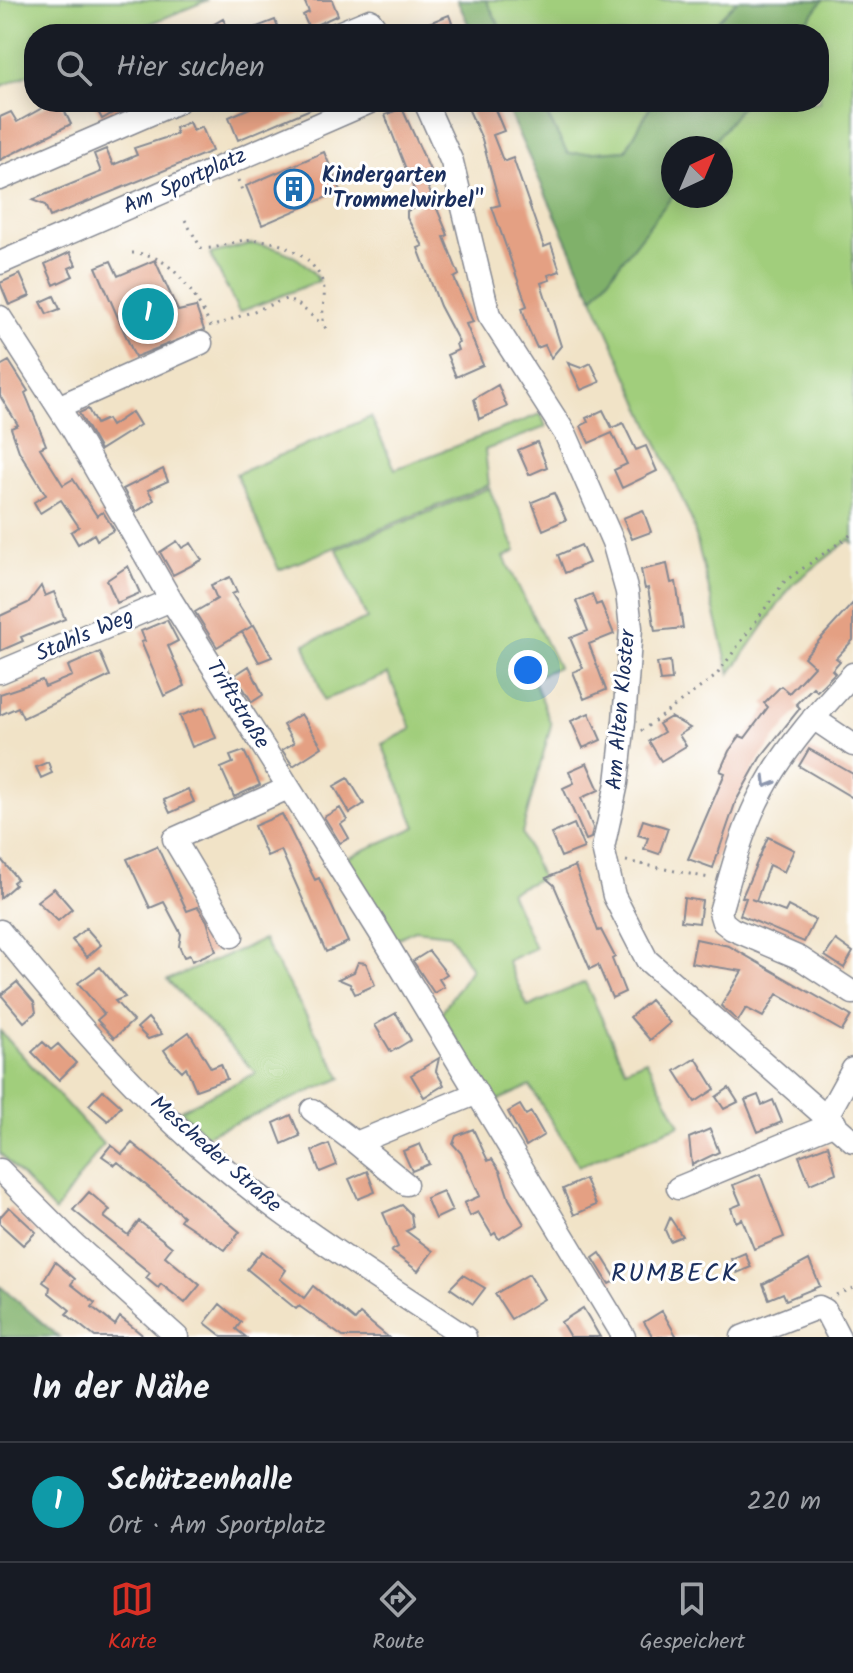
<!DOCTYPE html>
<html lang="de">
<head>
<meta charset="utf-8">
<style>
  body { margin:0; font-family:Kalam,sans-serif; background:#20242c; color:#f1f3f6 }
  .compass { position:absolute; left:661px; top:136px; width:72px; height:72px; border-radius:50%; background:#171b24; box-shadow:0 4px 20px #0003; rotate:44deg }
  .you { position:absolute; left:528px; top:670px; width:28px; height:28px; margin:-20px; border:6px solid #fff; border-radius:50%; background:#1a73e8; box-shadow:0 0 0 12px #1a73e833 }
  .badge { display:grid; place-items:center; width:52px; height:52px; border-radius:50%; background:#d93025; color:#fff; font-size:26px; font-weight:700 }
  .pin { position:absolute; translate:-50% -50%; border:4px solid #fff; box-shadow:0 2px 8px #0006 }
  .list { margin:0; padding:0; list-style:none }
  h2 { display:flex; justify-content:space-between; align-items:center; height:104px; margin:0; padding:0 32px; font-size:34px }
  h2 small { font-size:26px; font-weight:400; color:#9ea1a6 }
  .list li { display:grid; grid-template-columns:52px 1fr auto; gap:24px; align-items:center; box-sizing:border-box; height:120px; padding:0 32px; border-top:2px solid #363941 }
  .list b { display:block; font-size:30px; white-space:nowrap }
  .list p { margin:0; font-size:26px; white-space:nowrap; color:#9ea1a6 }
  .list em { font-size:26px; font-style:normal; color:#9ea1a6 }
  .icon { flex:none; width:44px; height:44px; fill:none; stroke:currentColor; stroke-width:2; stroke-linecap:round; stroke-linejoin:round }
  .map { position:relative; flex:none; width:853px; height:1337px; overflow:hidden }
  .search { position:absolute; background:#171b24; box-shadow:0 4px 20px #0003; left:24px; right:24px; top:24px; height:88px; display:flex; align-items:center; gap:20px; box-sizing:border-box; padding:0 28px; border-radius:32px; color:#9ea1a6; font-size:30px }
  .sheet { height:224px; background:#171b24 }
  nav { display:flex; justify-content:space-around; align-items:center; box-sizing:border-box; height:112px; border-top:2px solid #363941; background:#171b24; font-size:22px; color:#9ea1a6 }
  nav a { display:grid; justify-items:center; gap:4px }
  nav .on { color:#d93025 }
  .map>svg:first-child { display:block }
  .green { fill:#a1ce7b; stroke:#5e7e6c; stroke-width:2 }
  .forest { fill:#80b16b; stroke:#4e7064; stroke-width:2 }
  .building { fill:#e4a083 }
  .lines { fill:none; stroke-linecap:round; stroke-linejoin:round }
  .minor-casing { stroke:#868992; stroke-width:25 }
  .path { stroke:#868992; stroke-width:3; stroke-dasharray:2 6; stroke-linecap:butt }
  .minor { stroke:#fff; stroke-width:22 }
  .oneway { stroke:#8d97ae }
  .labels { text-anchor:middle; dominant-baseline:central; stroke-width:6; stroke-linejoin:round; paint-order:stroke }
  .poi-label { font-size:22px; font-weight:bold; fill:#1b2f5e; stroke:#fff; text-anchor:start }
  .street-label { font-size:22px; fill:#1b2f5e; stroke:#fff }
  .quarter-label { font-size:26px; letter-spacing:2px; fill:#1b2f5e; stroke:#fff }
</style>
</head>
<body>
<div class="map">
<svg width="853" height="1337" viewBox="0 0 853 1337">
  <rect width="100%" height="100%" fill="#fff"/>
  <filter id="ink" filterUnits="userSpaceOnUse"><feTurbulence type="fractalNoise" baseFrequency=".0125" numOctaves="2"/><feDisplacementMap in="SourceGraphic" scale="16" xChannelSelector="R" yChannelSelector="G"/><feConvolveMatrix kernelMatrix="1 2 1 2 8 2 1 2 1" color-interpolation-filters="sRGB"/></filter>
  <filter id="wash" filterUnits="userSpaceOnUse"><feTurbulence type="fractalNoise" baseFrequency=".006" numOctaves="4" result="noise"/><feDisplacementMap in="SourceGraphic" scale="32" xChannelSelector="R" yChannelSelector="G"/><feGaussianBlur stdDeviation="1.8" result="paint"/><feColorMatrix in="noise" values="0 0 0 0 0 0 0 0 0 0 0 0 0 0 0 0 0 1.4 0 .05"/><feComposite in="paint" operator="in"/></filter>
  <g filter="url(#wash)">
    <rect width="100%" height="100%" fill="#f1e3c7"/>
    <path class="green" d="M0 0H208L125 34H34V72L0 87Z
      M486 0H738L704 34H504Z
      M823 0H853V543L849 540 792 585 730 674 692 521 593 298 673 195 721 196V148H709L745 102H819V34H797Z
      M540 102H653L626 150 568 154Z
      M250 244C277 245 305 257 319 281L239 312 210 254Z
      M541 414 546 427 485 450 489 485 279 570 236 474 371 417 395 469Z
      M489 488 516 551 504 557 558 667 533 678 551 725 522 833 541 878 510 892 535 948 507 961 528 1007 585 982 625 1069 646 1060 680 1125 579 1166 530 1086 494 1102 441 1013 471 969 449 934 414 930 393 941 342 860 416 827 382 744 412 729 388 674 324 700 305 644 367 619 337 549Z
      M263 940 342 1078 206 1135 180 1110 256 1073 167 980Z
      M0 1031 103 1144 55 1212 0 1153Z"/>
    <path class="forest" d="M457 0H486L504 34H473Z
      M738 0H823L797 34H704Z
      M504 102H540L568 154 626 150 653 102H745L709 148H673V195L593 298Z
      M0 1286 59 1337H0Z"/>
    <g id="blocks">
      <path class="building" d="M304 0H332L338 15 309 28 303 15 309 12Z
        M449 15 456 34H430L426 24Z
        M223 19 231 34H197Z
        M275 20 280 34H241V33Z
        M53 102H60L71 124 0 160V117L11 112 17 122Z
        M93 102H132L102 119Z
        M255 102H327L238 140 229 117 257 105Z
        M485 102 494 107 504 131 493 135 502 158 505 161 513 158 544 247 551 244 560 271 548 275 550 280 541 283 561 346 551 358 545 345 537 348 528 328 522 308 527 306 492 207 500 205 482 139 468 108Z
        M402 108 433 177 425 180 448 235 444 237 459 275 454 278 473 322 466 324 483 365 456 377 447 355 458 350 456 344 459 342 440 306 418 248 423 246 407 218V211L420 205 385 115Z
        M189 122 193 131 202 127 212 151 50 217 45 205 32 200 101 172 94 154 106 149 113 165 137 155 134 148 177 134 175 128Z
        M324 152 341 191 262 225 246 186Z
        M70 252 76 265 69 268 73 276 54 285 45 264Z
        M155 260 178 311 196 307 204 330 135 357 96 267 111 261 118 276Z
        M20 274 30 296 9 305 0 283Z
        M54 296 60 309 47 314 41 302Z
        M9 361 28 391 25 393 46 445 40 448 63 485 73 479 97 516 103 512 114 530 97 540 94 534 78 544 71 532 79 527 61 500 40 513 34 502 46 495 19 451 11 428 18 425 0 396V366Z
        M568 363 581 368 591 363 600 382 581 390Z
        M498 385 507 407 479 419 474 399Z
        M88 409 96 424 107 419 111 426 132 412 140 425 100 450 79 413Z
        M603 410 612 428 623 423 636 450 646 446 657 471 622 488 614 470 627 464 612 433 589 443 581 426 588 422 586 418Z
        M537 442 547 467 529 475 518 450Z
        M163 469 168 481 148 490 154 500 136 512 123 489Z
        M554 493 566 520 543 530 532 502Z
        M643 510 651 532 632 539 623 518Z
        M177 541 182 548 191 543 202 560 173 575 160 552Z
        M581 545 589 563 565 573 558 555Z
        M667 564 671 583 676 582 683 628 655 631 648 588 645 589 641 570Z
        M128 566 140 593 117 603 107 580Z
        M230 577 237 592 232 594 252 626 242 632 254 625 272 657 259 662 242 632 217 647 195 612 217 599 211 585Z
        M41 586 45 596 54 592 65 619 21 637 23 641 0 651V616L28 603Z
        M592 594 596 605 601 603 614 634 589 644 606 690 584 699 573 672 583 668 570 638 588 631 576 601Z
        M853 603V640L836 658 840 661 832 670 835 673 817 691 813 687 796 704 800 708 760 758 736 801 713 868 688 859 725 773 720 771 729 751 740 736 745 738 768 707 764 703 781 686 789 693 814 666 804 657Z
        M167 620 178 641 168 646 185 686 164 696 141 642 145 641 141 631Z
        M100 652 110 676 23 718 18 707 0 715V694L42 680 45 687 72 676 68 666Z
        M670 661 672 680 660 681 657 663Z
        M249 666 263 695 252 702 235 675Z
        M204 707 216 738 192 747 180 716Z
        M589 713 601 740 583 748 571 721Z
        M301 714 322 747 293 766 282 750 294 743 283 725Z
        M671 717 690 728 679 735 686 746 661 761 649 741 664 732 659 724Z
        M809 749 853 774V798L799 766Z
        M244 751 260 785 234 797 221 768 233 763 230 756Z
        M48 762 52 773 41 778 36 767Z
        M587 763 599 790 581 798 593 828 591 838 586 840 563 788 574 783 569 771Z
        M348 778 364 804 350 813 334 786Z
        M188 789 194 802 170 813 164 800Z
        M340 808 347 820 341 824 349 838 340 843 324 817Z
        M282 814 315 880 319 878 348 942 326 952 281 850 267 856 254 826Z
        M643 820 668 828 659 854 644 849 648 838 638 835Z
        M574 824 584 848 561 857 551 834Z
        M768 837 794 850 784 872 769 865 756 901 751 899 785 912 788 906 815 920 804 942 740 915 746 898 742 897Z
        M157 846 187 911 198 907 207 921 216 951 192 961 190 955 184 957 179 946 181 934 164 902 150 908 127 859Z
        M0 858 17 879 13 882 15 885 0 898Z
        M575 866 598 931 601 930 615 957 612 959 625 992 612 998 598 965 590 969 554 885 546 878Z
        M54 888 72 909 58 921 37 901Z
        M684 898 702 901 699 923 681 921Z
        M86 928 101 945 87 957 72 940Z
        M696 939 729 946 851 1016 842 1031 777 994 763 1017 746 1008 738 1021 721 1006 742 971 691 963Z
        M836 940 853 952 844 968 825 956Z
        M429 951 447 974 439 979 444 987 434 993 413 961Z
        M358 962 366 963 375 985 355 994 350 984 338 979 354 972Z
        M100 967 125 997 115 1001 133 1021 114 1038 97 1020 104 1014 78 983Z
        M17 982 34 1002 36 1012 24 1022 1 995Z
        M650 1000 670 1023 650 1040 630 1017Z
        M396 1013 411 1040 391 1052 375 1025Z
        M148 1018 162 1034 148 1039 137 1028Z
        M189 1032 211 1068 221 1064 227 1079 196 1090 186 1067 182 1071 170 1059 164 1050Z
        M43 1042 51 1050 58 1044 76 1063 59 1080 32 1052Z
        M439 1058 436 1071 444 1085 424 1097 411 1075Z
        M696 1058 715 1089 695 1102 675 1071Z
        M729 1088 738 1102 724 1109 716 1097Z
        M103 1090 121 1106 108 1121 89 1105Z
        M758 1095 762 1105 773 1100 782 1122 758 1132 745 1100Z
        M520 1105 526 1115 531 1112 544 1135 526 1146 508 1112Z
        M291 1115 300 1136 282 1144 274 1123Z
        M473 1129 488 1161 492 1159 500 1171 509 1199 524 1224 499 1239 495 1233 492 1235 478 1212 470 1216 464 1203 480 1196 461 1153 453 1144 456 1136Z
        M710 1129 719 1152 692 1165 689 1138Z
        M132 1143 240 1232 225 1250 180 1220 183 1216 118 1162 115 1165 102 1156 111 1145 122 1154Z
        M329 1144 337 1165 320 1172 312 1151Z
        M420 1144 429 1164 412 1171 403 1151Z
        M828 1145 836 1173 810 1184 799 1156Z
        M367 1171 375 1192 358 1199 349 1179Z
        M760 1174 784 1237 754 1249 742 1219 736 1222 731 1208 741 1204 733 1185Z
        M585 1179 596 1205 574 1215 563 1189Z
        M443 1191 452 1211 435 1219 426 1198Z
        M89 1192 110 1210 104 1217 128 1235 139 1221 172 1247 165 1256 200 1285 185 1303 161 1284 158 1288 146 1278 150 1273 73 1210Z
        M402 1205 411 1214 413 1228 406 1231 433 1251 418 1271 391 1251 398 1247 383 1213Z
        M9 1207 36 1232 23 1245 0 1224V1217Z
        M670 1218 682 1236 670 1241 665 1230Z
        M262 1251 286 1270 280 1279 304 1298 313 1286 355 1320 360 1314 388 1337H343L299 1306 296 1309 247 1269Z
        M600 1253 617 1280 609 1284 593 1258Z
        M745 1253 751 1267 737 1273 731 1259Z
        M809 1260 820 1286 786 1300 783 1293 769 1299 763 1284Z
        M55 1262 75 1279 71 1284 95 1303 92 1307 115 1325 120 1317 145 1337H95L66 1314 70 1310 49 1293 50 1287 43 1282Z
        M529 1274 544 1299 511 1319 495 1294Z
        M463 1275 485 1288 473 1304 450 1288Z
        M220 1304 241 1322 236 1329 246 1337H223L205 1323Z
        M583 1308 589 1318 600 1337H570L561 1322Z
        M662 1311 677 1337H653L644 1322Z"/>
    </g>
  </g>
  <g filter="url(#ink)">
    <use href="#blocks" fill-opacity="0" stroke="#868992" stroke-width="2"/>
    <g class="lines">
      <g class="minor-casing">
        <path id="minor" d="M336 34 370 20 380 34
          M425 102 452 162 489 315 566 435 613 542 627 592 631 628 624 721 617 783 603 848 614 896 647 960 853 1141
          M0 179 178 102
          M0 263 370 102
          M0 317 73 430 171 600 379 931 624 1337
          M58 407 201 343
          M0 672 171 600
          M853 674C820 710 786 747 763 790 742 828 732 871 720 912L723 922 732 929 800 958 853 993
          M813 718 853 745
          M0 931C63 1007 128 1085 203 1150 284 1221 376 1277 465 1337
          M232 936 174 839 288 788
          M312 1110 356 1143
          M827 1116 853 1069
          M0 1170 73 1243 177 1337
          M406 1184 356 1143 475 1094
          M678 1188 835 1123
          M742 1337 819 1307 825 1310 839 1337"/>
      </g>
      <path class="path" d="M238 180 243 193
        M185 220 201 248C216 250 230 242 245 240 272 236 315 255 323 284 328 301 316 318 329 333
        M132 253C172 252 195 295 211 327L286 299 299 305 323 325
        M641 731 716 676 785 581 853 533
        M626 861 709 878
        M836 1295 853 1288"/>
      <use href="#minor" class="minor"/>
    </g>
    <defs><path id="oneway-chevron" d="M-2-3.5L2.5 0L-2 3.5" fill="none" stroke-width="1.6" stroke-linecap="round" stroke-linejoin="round" transform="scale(2)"/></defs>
    <use class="oneway" href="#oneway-chevron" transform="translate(768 782) rotate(121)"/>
  </g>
  <defs>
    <g id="building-ring" transform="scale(2)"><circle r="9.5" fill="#fff" stroke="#1f6fb2" stroke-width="1.5"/><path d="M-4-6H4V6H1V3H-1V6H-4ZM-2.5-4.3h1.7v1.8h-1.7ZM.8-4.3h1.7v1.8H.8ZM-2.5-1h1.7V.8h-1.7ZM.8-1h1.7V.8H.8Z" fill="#1f6fb2"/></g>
  </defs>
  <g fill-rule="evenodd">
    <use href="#building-ring" x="294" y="189"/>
  </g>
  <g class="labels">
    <g class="poi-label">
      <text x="322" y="176">Kindergarten<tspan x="322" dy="25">"Trommelwirbel"</tspan></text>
    </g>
    <g class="street-label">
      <text transform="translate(185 182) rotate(-24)">Am Sportplatz</text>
      <text transform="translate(85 636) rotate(-23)">Stahls Weg</text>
      <text transform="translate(237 705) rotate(58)">Triftstraße</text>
      <text transform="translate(622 710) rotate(-85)">Am Alten Kloster</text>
      <text transform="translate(215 1155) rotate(41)">Mescheder Straße</text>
    </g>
    <g class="quarter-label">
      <text x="675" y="1274">RUMBECK</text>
    </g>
  </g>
</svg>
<svg class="compass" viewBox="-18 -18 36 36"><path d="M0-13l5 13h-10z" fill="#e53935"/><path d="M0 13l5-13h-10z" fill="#9ea1a6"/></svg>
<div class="you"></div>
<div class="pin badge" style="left:148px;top:314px;background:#0f9aa8">1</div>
<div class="search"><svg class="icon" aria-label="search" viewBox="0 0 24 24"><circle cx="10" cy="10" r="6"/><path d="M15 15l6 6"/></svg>Hier suchen</div>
</div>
<section class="sheet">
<h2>In der Nähe<small></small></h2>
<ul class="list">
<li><span class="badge" style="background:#0f9aa8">1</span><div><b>Schützenhalle</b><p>Ort · Am Sportplatz</p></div><em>220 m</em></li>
</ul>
</section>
<nav>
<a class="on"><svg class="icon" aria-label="map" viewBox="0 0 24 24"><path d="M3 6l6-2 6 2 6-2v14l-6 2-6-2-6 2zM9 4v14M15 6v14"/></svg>Karte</a>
<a><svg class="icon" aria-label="directions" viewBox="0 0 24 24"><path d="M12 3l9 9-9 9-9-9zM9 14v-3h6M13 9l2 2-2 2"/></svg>Route</a>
<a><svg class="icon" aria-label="saved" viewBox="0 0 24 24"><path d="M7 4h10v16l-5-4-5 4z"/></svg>Gespeichert</a>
</nav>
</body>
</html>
